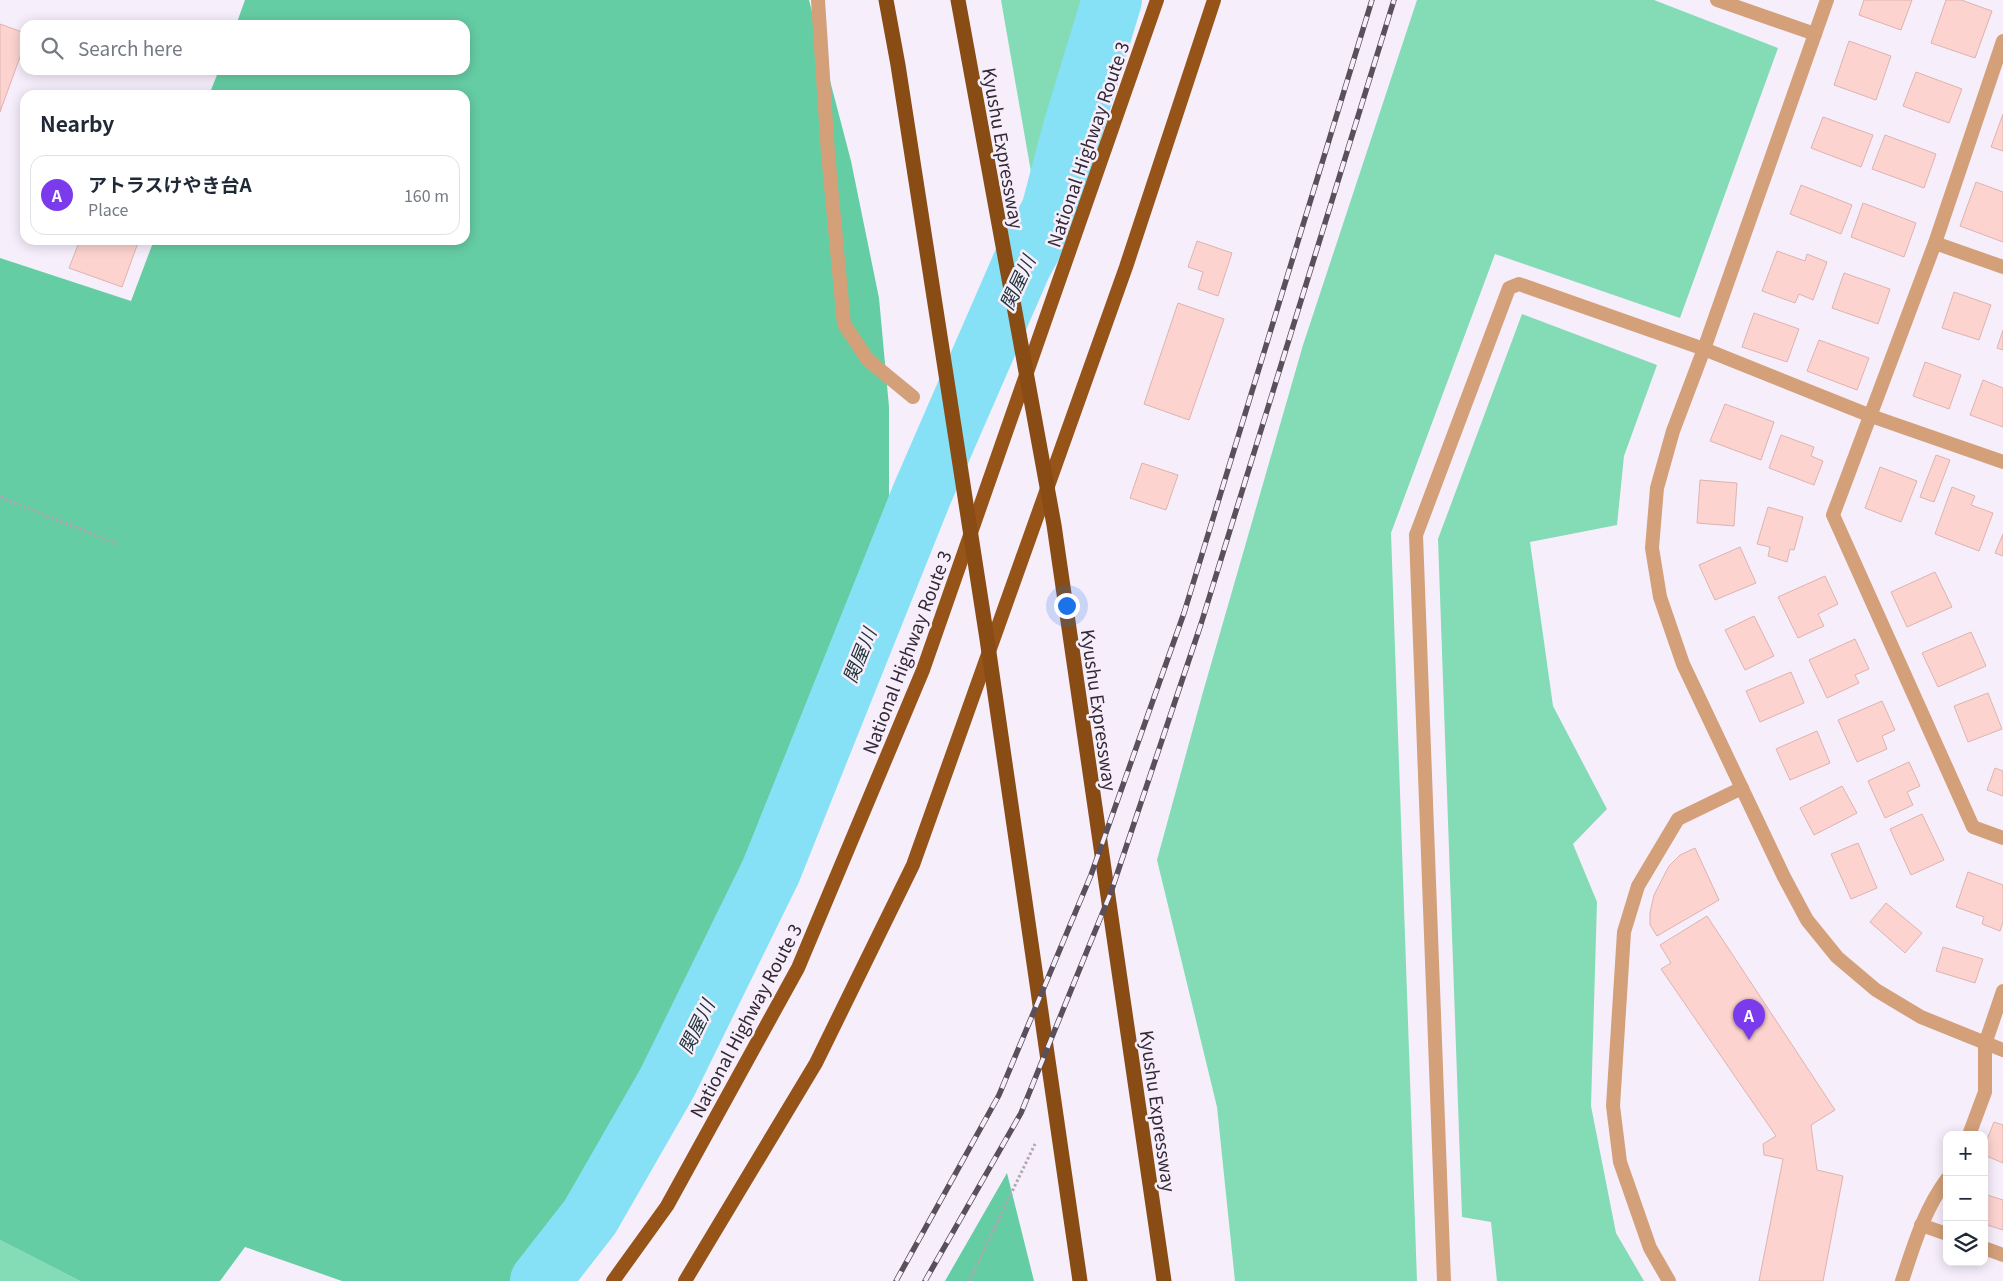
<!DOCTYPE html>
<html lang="en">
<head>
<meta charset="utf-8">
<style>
  body { margin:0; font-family:Georgia,"Noto Sans JP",serif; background:#f6f6f7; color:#1f2937 }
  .controls { position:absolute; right:15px; bottom:15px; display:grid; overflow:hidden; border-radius:10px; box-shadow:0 2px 12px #0003 }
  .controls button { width:45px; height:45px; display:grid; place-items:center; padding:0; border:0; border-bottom:1px solid #e0e1e3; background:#fff; color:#1f2937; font:25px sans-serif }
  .you { position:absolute; left:1066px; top:605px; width:18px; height:18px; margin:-12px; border:4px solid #fff; border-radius:50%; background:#1a73e8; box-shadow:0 0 0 8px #1a73e833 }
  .badge { display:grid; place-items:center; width:32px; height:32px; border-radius:50%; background:#7c3aed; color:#fff; font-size:16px; font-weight:700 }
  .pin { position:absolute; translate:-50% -41px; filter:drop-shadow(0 1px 2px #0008) }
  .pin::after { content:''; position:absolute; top:26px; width:18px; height:15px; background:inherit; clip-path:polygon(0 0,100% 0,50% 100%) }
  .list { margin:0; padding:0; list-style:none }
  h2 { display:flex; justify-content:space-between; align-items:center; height:65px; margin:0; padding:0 20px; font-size:21px }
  h2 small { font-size:16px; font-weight:400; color:#747a83 }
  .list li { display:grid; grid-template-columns:32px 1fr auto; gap:15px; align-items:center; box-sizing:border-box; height:80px; margin:0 10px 10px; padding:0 10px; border:1px solid #e0e1e3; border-radius:15px }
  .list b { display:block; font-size:19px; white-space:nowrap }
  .list p { margin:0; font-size:16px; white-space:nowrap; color:#747a83 }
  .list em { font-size:16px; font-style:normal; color:#747a83 }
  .icon { flex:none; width:28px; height:28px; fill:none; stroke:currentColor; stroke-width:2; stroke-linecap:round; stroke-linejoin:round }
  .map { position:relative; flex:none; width:2003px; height:1281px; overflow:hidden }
  .search { position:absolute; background:#fff; box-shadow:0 2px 12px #0003; left:20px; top:20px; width:450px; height:55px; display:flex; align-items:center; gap:12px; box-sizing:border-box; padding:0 18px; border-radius:15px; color:#747a83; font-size:19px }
  .panel { position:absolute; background:#fff; box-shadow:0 2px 12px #0003; left:20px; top:90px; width:450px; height:155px; border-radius:15px }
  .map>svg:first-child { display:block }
  .green { fill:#83dcb6 }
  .forest { fill:#65cda3 }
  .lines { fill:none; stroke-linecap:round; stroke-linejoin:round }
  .river { stroke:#86e1f7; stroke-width:60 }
  .building { fill:#fcd3cf; stroke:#ddb3af }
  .path { stroke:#b0a7b3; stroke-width:3; stroke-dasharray:2.5 2.5; stroke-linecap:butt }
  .service { stroke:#d3a07a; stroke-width:14 }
  .minor { stroke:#d3a07a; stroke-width:14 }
  .tertiary { stroke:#d3a07a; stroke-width:14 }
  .trunk { stroke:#975418; stroke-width:14 }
  .motorway { stroke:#894c14; stroke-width:15 }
  .rail-casing { stroke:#59505c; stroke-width:5.5 }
  .rail { stroke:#f7eefb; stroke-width:4; stroke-dasharray:11; stroke-linecap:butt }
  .labels { text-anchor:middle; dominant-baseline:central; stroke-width:5; stroke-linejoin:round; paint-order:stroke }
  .street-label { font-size:18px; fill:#322935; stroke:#f7eefb }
  .water-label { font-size:19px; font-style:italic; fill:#20363b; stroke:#f7eefb }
</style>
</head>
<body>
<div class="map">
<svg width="2003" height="1281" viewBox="0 0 2003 1281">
  <rect width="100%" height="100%" fill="#f7eefb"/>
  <path class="green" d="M1001 0H1094L1054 137 1031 172Z
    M1417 0H1654L1778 48 1680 318 1495 254 1391 533 1417 1281H1235L1217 1107 1157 860 1203 692 1303 345Z
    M1522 314 1657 365 1624 456 1617 525 1530 542 1553 706 1607 809 1573 844 1597 902 1591 1106 1616 1233 1644 1281H1497L1491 1222 1462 1217 1438 539Z
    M0 1240 80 1281H0Z"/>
  <path class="forest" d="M245 0H809L851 161 879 298 889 407V531L823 676 742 911 650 1078 545 1261 529 1281H342L245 1247 220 1281H80L0 1240V258L131 301 154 240H465V95H209L219 70H465V25H236Z
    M1007 1173 1034 1281H945Z"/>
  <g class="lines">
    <path class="river" d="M540 1281 590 1217 667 1083 771 871 922 494 1022 264 1051 211 1073 128 1112 0"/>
  </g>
  <path class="building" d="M1864 0H1912L1901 30 1859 15Z
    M1946 0H1961L1992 11 1975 58 1931 43Z
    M0 24 25 33V43L0 112Z
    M1849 41 1891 56 1876 100 1834 85Z
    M1916 72 1962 89 1949 123 1903 106Z
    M2003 114V151L1991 147Z
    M1823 117 1873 135 1861 167 1811 148Z
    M1885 135 1936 154 1924 188 1872 169Z
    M1976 182 2003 192V242L1960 226Z
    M1801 185 1852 205 1841 234 1790 214Z
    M1863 203 1916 223 1904 257 1851 237Z
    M80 240H139L122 287 69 268Z
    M1197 241 1232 253 1218 296 1198 289 1203 272 1188 267Z
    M1777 251 1805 261 1807 254 1827 262 1813 300 1799 294 1795 303 1762 291Z
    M1844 273 1890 289 1878 324 1832 308Z
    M1954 292 1991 305 1979 340 1942 328Z
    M1178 303 1224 319 1189 420 1144 404Z
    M1754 313 1799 329 1787 362 1742 347Z
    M2003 330V350L1997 348Z
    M1819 340 1869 358 1857 390 1807 371Z
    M1925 362 1961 375 1949 409 1913 396Z
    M1983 380 2003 388V427L1970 415Z
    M1725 404 1774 422 1761 460 1710 441Z
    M1781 435 1814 447 1811 456 1823 461 1814 485 1769 468Z
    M1936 455 1950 460 1934 502 1920 497Z
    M1142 463 1178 475 1166 510 1130 498Z
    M1880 467 1917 481 1901 522 1865 508Z
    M1700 480 1737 483 1734 526 1697 523Z
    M1952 487 1975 496 1971 505 1993 513 1979 551 1935 534Z
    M1768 507 1803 517 1794 550 1790 549 1787 562 1768 556 1770 547 1757 544Z
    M2003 534V556L1995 553Z
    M1740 547 1756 583 1715 600 1699 565Z
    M1935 572 1952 607 1907 627 1891 592Z
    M1825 576 1838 604 1818 614 1824 626 1798 638 1778 597Z
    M1754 616 1774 656 1745 670 1725 630Z
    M1971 632 1986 666 1938 687 1922 653Z
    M1855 639 1869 669 1855 675 1859 683 1827 698 1809 660Z
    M1791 672 1804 703 1760 722 1746 691Z
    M1988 693 2002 729 1968 742 1954 706Z
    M1882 701 1895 730 1882 736 1887 749 1857 762 1838 720Z
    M1817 731 1830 763 1790 780 1776 749Z
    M1909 762 1920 786 1907 792 1913 805 1885 818 1868 781Z
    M1995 768 2003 771V796L1987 790Z
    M1842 786 1857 813 1814 835 1800 808Z
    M1922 814 1944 860 1911 875 1890 829Z
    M1858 843 1877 888 1851 899 1831 854Z
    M1695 848 1719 900 1657 936 1650 925V913L1654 895 1669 866 1680 855Z
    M1968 872 2003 885V922L2000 931 1982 924 1984 917 1956 907Z
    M1886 903 1922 933 1905 953 1870 922Z
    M1707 916 1835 1110 1811 1125 1817 1170 1843 1176 1823 1281H1759L1783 1159 1764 1155 1763 1144 1776 1136 1661 969 1671 963 1660 945Z
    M1943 947 1983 959 1975 983 1936 971Z
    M1994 1122 2003 1125V1163L1984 1155V1147Z
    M1984 1194 2003 1200V1230L1984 1224Z"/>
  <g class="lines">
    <path class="path" d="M0 497 117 544
      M969 1281 1035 1144"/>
    <path class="service" d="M818 0 828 154 844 324 868 360 913 397
      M1717 0 1815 34
      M1969 1135 1985 1092V1044
      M1669 1281 1650 1248 1620 1162 1613 1106 1624 932 1638 886 1678 819 1742 788
      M1902 1281C1914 1245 1924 1210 1947 1179"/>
    <path class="minor" d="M2003 41 1935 243 1833 515 1973 827 2003 838
      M1935 243 2003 267
      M1985 1044 2003 991
      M1921 1225 1947 1234
      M1984 1248 2003 1255
      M1444 1281 1416 535 1509 288 1519 284 1704 349 1871 416 2003 462"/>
    <path class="tertiary" d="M1827 0 1704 349 1673 431 1657 488 1652 548 1660 597 1683 664 1784 877 1807 920 1837 957 1876 990 1921 1017 2003 1050"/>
    <path class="trunk" d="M613 1281 667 1206 798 968 923 670 1157 0
      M685 1281 816 1063 913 865 1126 267 1214 0"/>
    <path class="motorway" d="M886 0 898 65 987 639 1080 1281
      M958 0 1054 525 1164 1281"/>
    <g class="rail-casing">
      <path id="rail" d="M896 1281 999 1095 1091 875 1184 613 1372 0
        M925 1281 1021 1113 1111 892 1201 624 1394 0"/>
    </g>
    <use href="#rail" class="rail"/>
  </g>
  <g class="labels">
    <g class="street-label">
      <text transform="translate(1087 144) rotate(-71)">National Highway Route 3</text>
      <text transform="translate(1004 148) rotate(80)">Kyushu Expressway</text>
      <text transform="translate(906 652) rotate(-69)">National Highway Route 3</text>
      <text transform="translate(1100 710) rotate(82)">Kyushu Expressway</text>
      <text transform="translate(745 1020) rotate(-62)">National Highway Route 3</text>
      <text transform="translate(1159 1111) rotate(82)">Kyushu Expressway</text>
    </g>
    <g class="water-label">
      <text transform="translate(1016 282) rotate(-65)">関屋川</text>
      <text transform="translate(858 655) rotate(-68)">関屋川</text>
      <text transform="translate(695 1026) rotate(-64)">関屋川</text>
    </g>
  </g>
</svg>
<div class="controls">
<button>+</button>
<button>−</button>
<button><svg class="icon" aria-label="layers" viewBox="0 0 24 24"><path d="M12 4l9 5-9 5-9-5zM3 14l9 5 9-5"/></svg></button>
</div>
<div class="you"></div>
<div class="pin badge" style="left:1749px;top:1040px">A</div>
<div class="search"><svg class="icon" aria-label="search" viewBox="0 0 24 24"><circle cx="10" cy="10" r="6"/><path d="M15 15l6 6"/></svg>Search here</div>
<section class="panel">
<h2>Nearby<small></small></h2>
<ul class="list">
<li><span class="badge">A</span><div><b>アトラスけやき台A</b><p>Place</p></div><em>160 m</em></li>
</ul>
</section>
</div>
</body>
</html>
